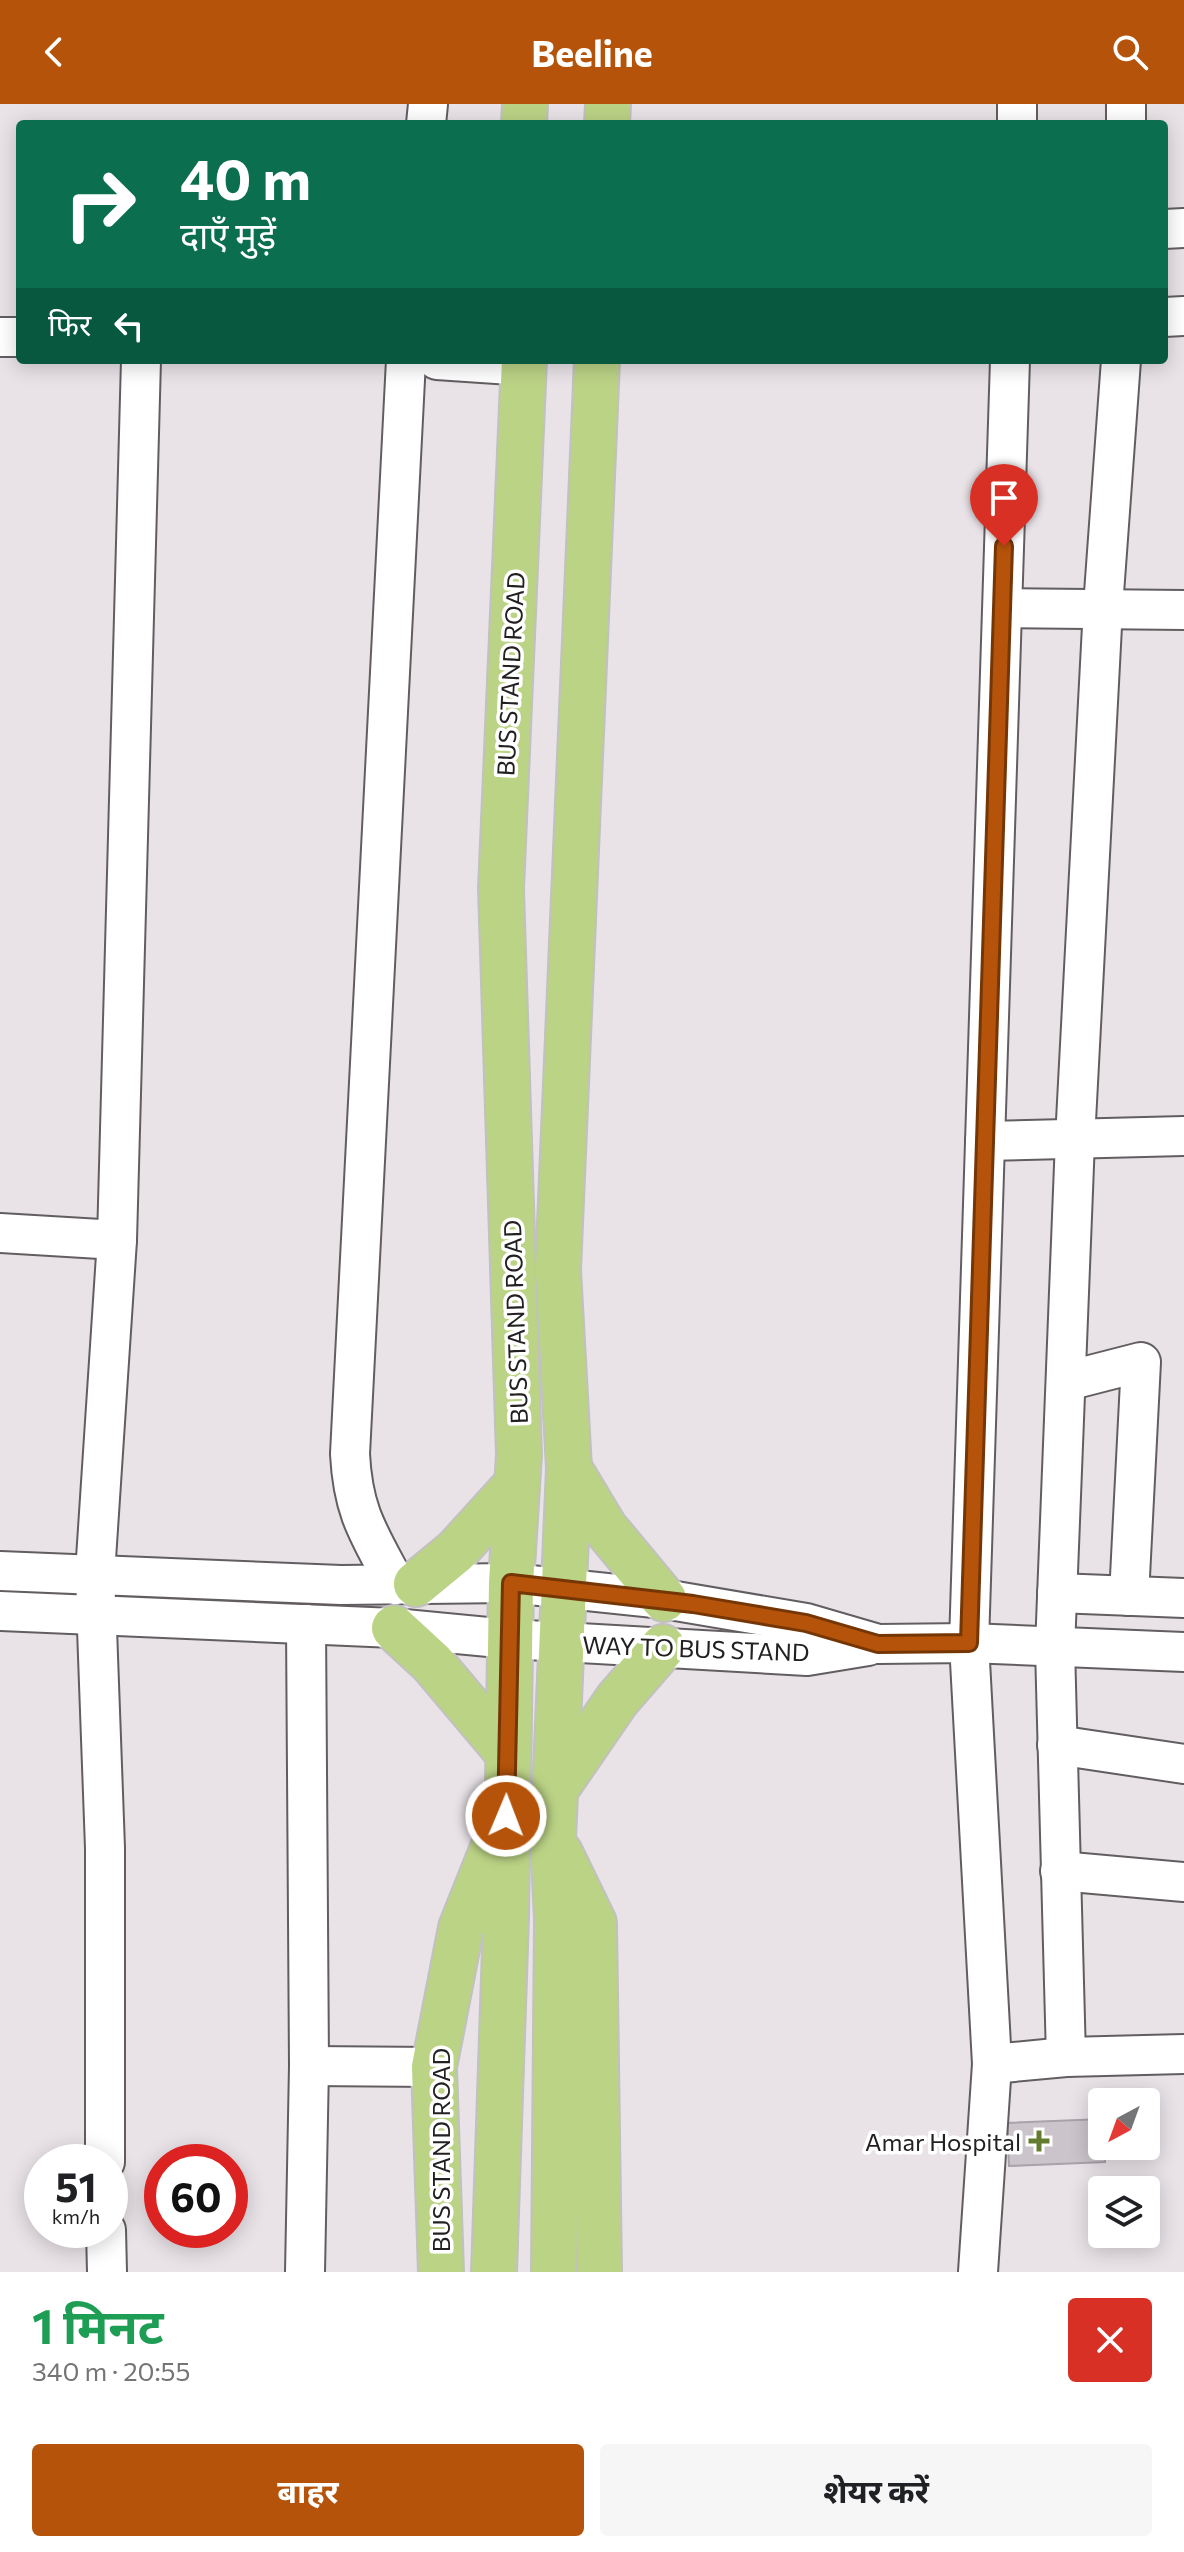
<!DOCTYPE html>
<html lang="hi">
<head>
<meta charset="utf-8">
<style>
  :root { --surface:#fff; --page:#f6f6f6; --text:#202124; --muted:#757577; --accent:#b45309 }
  body { margin:0; font-family:Commissioner,"Noto Sans Devanagari",sans-serif; background:var(--page); color:var(--text); height:100vh; display:flex; flex-direction:column; font-size:30px; white-space:nowrap }
  * { box-sizing:border-box; margin:0 }
  p { font-size:26px; color:var(--muted) }
  .icon { flex:none; width:44px; height:44px; fill:none; stroke:currentColor; stroke-width:2; stroke-linecap:round; stroke-linejoin:round }
  .map { position:relative; height:2168px; overflow:hidden }
  .side { display:flex; flex-direction:column; background:var(--surface); flex:1 }
  .side>* { flex:none }
  .guide { position:absolute; left:16px; top:16px; width:1152px; height:244px; border-radius:8px; box-shadow:0 4px 20px #0003; background:#0b6e4f; color:#fff; overflow:hidden }
  .needle { width:52px; rotate:221deg }
  .buttons { position:absolute; left:1088px; top:1984px; display:grid; gap:16px }
  .buttons a { display:grid; place-items:center; width:72px; height:72px; border-radius:8px; background:var(--surface); box-shadow:0 4px 20px #0003; font-size:40px }
  .speed { position:absolute; left:24px; top:2040px; display:flex; gap:16px; font-size:40px; font-weight:700; text-align:center }
  .speed>* { display:grid; place-content:center; width:104px; height:104px; border-radius:50%; background:var(--surface); box-shadow:0 4px 20px #0003; line-height:1 }
  .speed small { font-size:20px; font-weight:400 }
  .speed .limit { border:12px solid #d22; background:#fff; color:#111 }
  .pin { position:absolute; display:grid; place-items:center; width:68px; height:68px; color:#fff; margin:-82px -34px; border-radius:50% 50% 50% 0; rotate:-45deg; box-shadow:0 0 8px #0007 }
  .pin .icon { rotate:45deg }
  .me { position:absolute; width:88px; margin:-44px; rotate:1deg; stroke-linejoin:round; filter:drop-shadow(0 0 6px #0008) }
  .turn { display:flex; align-items:center; gap:28px; height:168px; padding:0 32px; font-size:36px }
  .turn .icon { width:104px; height:104px; stroke-width:2.5 }
  .turn b { display:block; font-size:56px; line-height:68px }
  .then { display:flex; align-items:center; height:76px; padding:0 32px; background:#0003; gap:16px; font-size:30px }
  .round { display:grid; place-items:center; flex:none; width:84px; height:84px; border-radius:8px; background:var(--page) }
  .overview { display:flex; align-items:center; justify-content:space-between; height:136px; padding:0 32px }
  h1 { font-size:48px; font-weight:700; line-height:60px; color:#1e9e55 }
  .primary-button { display:flex; gap:16px; margin-top:auto; padding:16px 32px }
  .primary-button a { flex:1; height:92px; border-radius:8px; background:var(--accent); color:#fff; font-size:32px; font-weight:700; line-height:92px; text-align:center }
  .primary-button a+a { background:var(--page); color:var(--text) }
  header { display:flex; justify-content:space-between; align-items:center; height:104px; padding:0 32px; background:var(--accent); color:#fff; font-size:36px; font-weight:700 }
  .map>svg:first-child { display:block }
  .building { fill:#cbc5cb; stroke:#a8a3a8; stroke-width:2 }
  .lines { fill:none; stroke-linecap:round; stroke-linejoin:round }
  .minor-casing { stroke:#625d61; stroke-width:42 }
  .major-casing { stroke:#c1c1c1; stroke-width:48 }
  .minor { stroke:#fff; stroke-width:38 }
  .major { stroke:#bbd385; stroke-width:44 }
  .route-casing { stroke:#753606; stroke-width:20 }
  .route { stroke:#b45309; stroke-width:14 }
  .poi-dot { fill:#637c2f; stroke:#fff; stroke-width:3 }
  .labels { text-anchor:middle; dominant-baseline:central; stroke-width:7; stroke-linejoin:round; paint-order:stroke }
  .street-label { font-size:24px; fill:#232022; stroke:#fff }
  .poi-label { font-size:24px; fill:#232022; stroke:#fff; text-anchor:end }
</style>
</head>
<body>
<header><svg class="icon" aria-label="back" viewBox="0 0 24 24"><path d="M15 5l-7 7 7 7"/></svg>Beeline<svg class="icon" aria-label="search" viewBox="0 0 24 24"><circle cx="10" cy="10" r="6"/><path d="M15 15l6 6"/></svg></header>
<div class="map">
<svg width="1184" height="2168" viewBox="0 0 1184 2168">
  <rect width="100%" height="100%" fill="#e9e3e8"/>
  <polygon class="building" points="1102,2015 1105,2058 1009,2062 1007,2019"/>
  <g class="lines">
    <g class="minor-casing">
      <g id="minor">
        <polyline points="1126,0 1126,20"/>
        <polyline points="426,20 428,0"/>
        <polyline points="1017,20 1017,0"/>
        <polyline points="1164,125 1184,124"/>
        <polyline points="1164,213 1184,212"/>
        <polyline points="0,233 20,233"/>
        <polyline points="437,256 524,262"/>
        <polyline points="1010,256 969,1539 992,1960 1066,1953 1184,1950"/>
        <polyline points="1003,504 1184,506"/>
        <polyline points="985,1037 1184,1032"/>
        <polyline points="0,1129 117,1136 141,256"/>
        <polyline points="1067,1277 1141,1258 1129,1492"/>
        <polyline points="0,1467 341,1481 511,1479 664,1495 806,1519 878,1540 969,1539 1184,1548"/>
        <path d="M396,1481C369,1430 353,1409 350,1350L406,256"/>
        <polyline points="1057,1489 1184,1494"/>
        <polyline points="0,1507 394,1524 510,1535 807,1552 868,1542"/>
        <polyline points="1057,1641 1184,1660"/>
        <polyline points="1060,1767 1184,1778"/>
        <polyline points="1066,1953 1055,1544 1075,1036 1103,503 1121,256"/>
        <polyline points="309,1962 434,1963"/>
        <polyline points="105,2058 105,1744 95,1470 117,1136"/>
        <polyline points="106,2126 107,2168"/>
        <polyline points="305,2168 309,1962 306,1520"/>
        <polyline points="978,2168 992,1960"/>
      </g>
    </g>
    <g class="major-casing">
      <g id="major">
        <polyline points="524,20 525,0"/>
        <polyline points="607,20 608,0"/>
        <polyline points="569,1364 605,1424 664,1495"/>
        <polyline points="416,1480 456,1447 517,1380"/>
        <polyline points="394,1524 432,1559 507,1648"/>
        <polyline points="558,1682 617,1596 663,1543"/>
        <polyline points="560,1749 594,1819 599,2168"/>
        <polyline points="441,2168 434,1963 461,1824 499,1729"/>
        <polyline points="494,2168 506,1814 511,1479 519,1351 501,785 524,256"/>
        <polyline points="554,2168 557,1815 553,1736 569,1364 558,1166 597,256"/>
      </g>
    </g>
    <use href="#minor" class="minor"/>
    <use href="#major" class="major"/>
  </g>
  <g class="lines">
    <g class="route-casing">
      <polyline id="route" points="506,1712 511,1479 693,1500 806,1519 878,1540 969,1539 1004,442"/>
    </g>
    <use href="#route" class="route"/>
  </g>
  <path class="poi-dot" d="M1035 2025h8v8h8v8h-8v8h-8v-8h-8v-8h8z"/>
  <g class="labels">
    <g class="street-label">
      <text transform="translate(510 570) rotate(-87)">BUS STAND ROAD</text>
      <text transform="translate(515 1218) rotate(-92)">BUS STAND ROAD</text>
      <text transform="translate(696 1544) rotate(2)">WAY TO BUS STAND</text>
      <text transform="translate(440 2046) rotate(-90)">BUS STAND ROAD</text>
    </g>
    <g class="poi-label">
      <text x="1021" y="2037">Amar Hospital</text>
    </g>
  </g>
</svg>
<div class="buttons">
<a><svg class="needle" viewBox="-14 -14 28 28"><path d="M0-13l5 13h-10z" fill="#e53935"/><path d="M0 13l5-13h-10z" fill="#757577"/></svg></a>
<a><svg class="icon" aria-label="layers" viewBox="0 0 24 24"><path d="M12 4l9 5-9 5-9-5zM3 14l9 5 9-5"/></svg></a>
</div>
<div class="speed"><div>51<small>km/h</small></div><div class="limit">60</div></div>
<div class="pin" style="left:1004px;top:442px;background:#d93025"><svg class="icon" aria-label="arrive" viewBox="0 0 24 24"><path d="M6 21V4h12l-3 4 3 4H6"/></svg></div>
<svg class="me" style="left:506px;top:1712px" viewBox="-20 -20 40 40"><circle r="17" fill="#b45309" stroke="#fff" stroke-width="3"/><path d="M0-11L8 9 0 5-8 9z" fill="#fff"/></svg>
<div class="guide">
<div class="turn"><svg class="icon" aria-label="right" viewBox="0 0 24 24"><path d="M7 20v-9h11M14 6l5 5-5 5"/></svg><div><b>40 m</b>दाएँ मुड़ें</div></div>
<div class="then">फिर<svg class="icon" aria-label="left" viewBox="0 0 24 24"><path d="M17 20v-9H6M10 6l-5 5 5 5"/></svg></div>
</div>
</div>
<section class="side">
<div class="overview"><div><h1>1 मिनट</h1><p>340 m · 20:55</p></div><a class="round" style="background:#d93025;color:#fff"><svg class="icon" aria-label="close" viewBox="0 0 24 24"><path d="M6 6l12 12M18 6L6 18"/></svg></a></div>
<div class="primary-button"><a>बाहर</a><a>शेयर करें</a></div>
</section>
</body>
</html>
